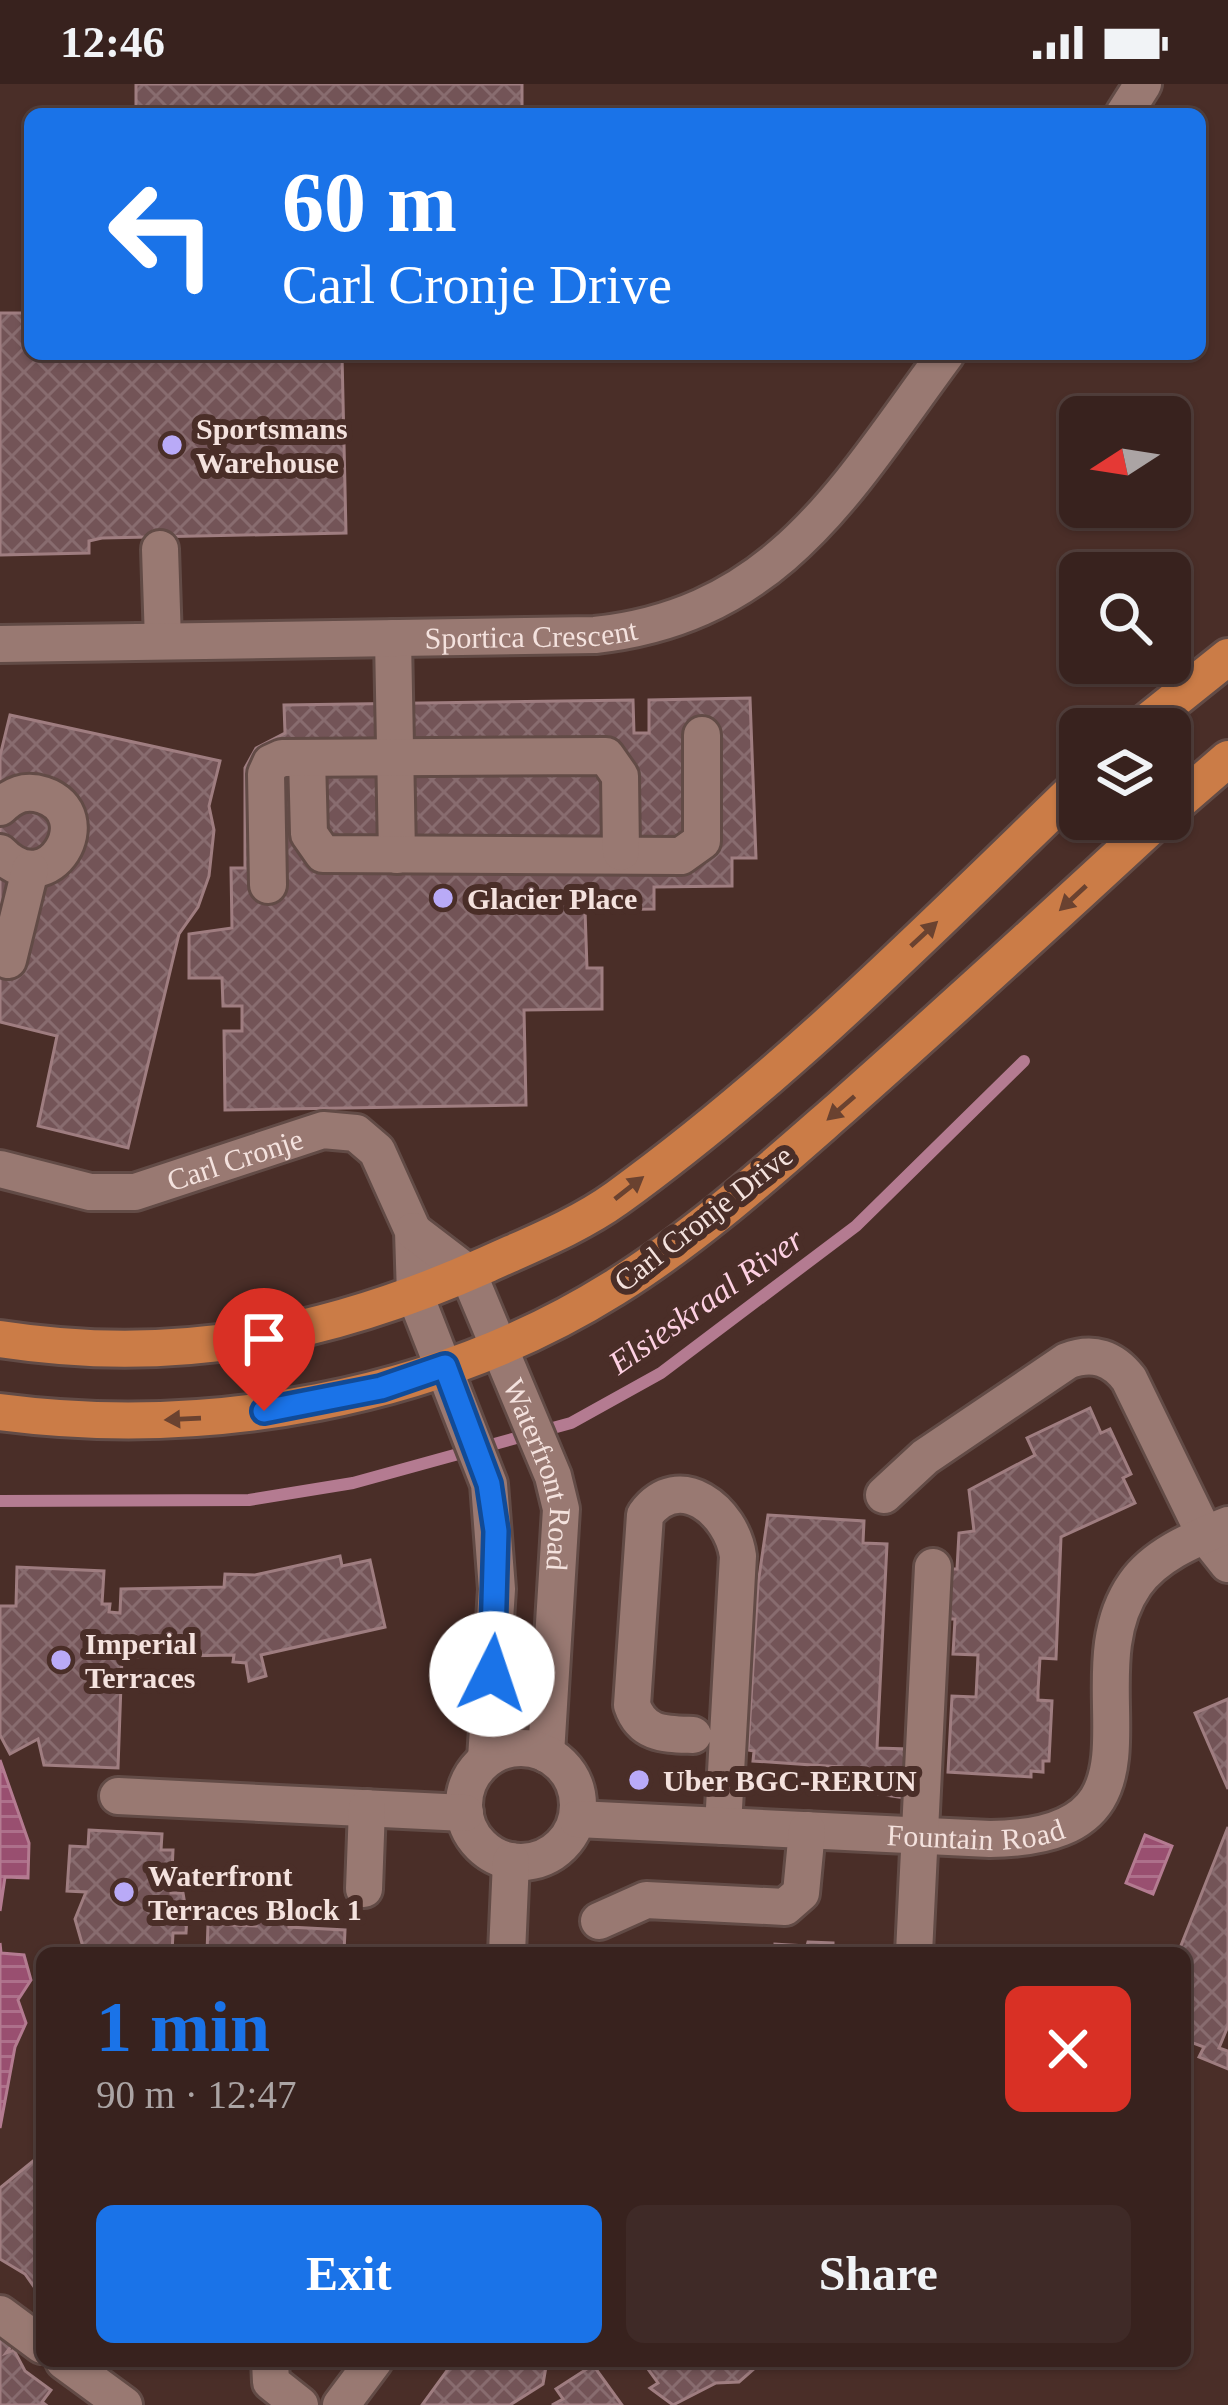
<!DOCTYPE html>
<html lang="en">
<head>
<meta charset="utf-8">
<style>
  :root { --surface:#38221e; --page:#3f2a27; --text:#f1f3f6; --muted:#aba4a4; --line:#523f3c; --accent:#1a73e8 }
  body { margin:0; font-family:"Times New Roman",serif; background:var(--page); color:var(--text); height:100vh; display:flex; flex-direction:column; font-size:45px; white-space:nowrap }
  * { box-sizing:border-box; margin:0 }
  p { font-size:39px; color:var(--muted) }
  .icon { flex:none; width:66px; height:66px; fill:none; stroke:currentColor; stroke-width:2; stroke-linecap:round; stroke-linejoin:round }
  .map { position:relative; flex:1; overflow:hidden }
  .sheet { position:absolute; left:36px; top:1863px; width:1155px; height:420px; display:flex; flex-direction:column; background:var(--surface); border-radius:18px; box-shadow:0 3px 9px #0004,0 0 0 3px var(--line) }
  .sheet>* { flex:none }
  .hud { position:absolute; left:24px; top:24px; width:1182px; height:252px; border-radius:18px; box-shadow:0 3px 9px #0004,0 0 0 3px var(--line); background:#1a73e8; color:#fff; overflow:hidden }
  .needle { width:78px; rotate:258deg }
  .fabs { position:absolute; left:1059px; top:312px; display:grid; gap:24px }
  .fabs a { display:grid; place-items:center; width:132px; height:132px; border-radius:18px; background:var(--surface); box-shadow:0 3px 9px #0004,0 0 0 3px var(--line); font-size:60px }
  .pin { position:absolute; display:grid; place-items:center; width:102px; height:102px; color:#fff; margin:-123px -51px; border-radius:50% 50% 50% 0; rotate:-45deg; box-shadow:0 0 12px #0007 }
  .pin .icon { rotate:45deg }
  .me { position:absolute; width:132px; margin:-66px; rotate:4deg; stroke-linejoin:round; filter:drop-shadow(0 0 9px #0008) }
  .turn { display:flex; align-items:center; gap:42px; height:252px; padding:0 60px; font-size:54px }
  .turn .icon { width:156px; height:156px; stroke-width:2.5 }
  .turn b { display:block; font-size:84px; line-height:102px }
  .round { display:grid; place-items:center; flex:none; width:126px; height:126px; border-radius:18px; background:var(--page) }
  .head { display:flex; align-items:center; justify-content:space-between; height:204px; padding:0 60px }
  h1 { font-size:72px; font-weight:700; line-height:90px; color:var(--accent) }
  .primary-button { display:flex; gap:24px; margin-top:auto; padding:24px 60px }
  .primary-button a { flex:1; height:138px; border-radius:18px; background:var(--accent); color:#fff; font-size:48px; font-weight:700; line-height:138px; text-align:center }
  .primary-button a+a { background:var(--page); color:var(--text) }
  .status { display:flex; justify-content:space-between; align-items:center; height:84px; padding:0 60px; background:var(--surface); direction:ltr }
  .status svg { height:33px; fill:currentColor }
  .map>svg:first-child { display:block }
  .water { fill:url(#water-rules); stroke:#b47b91; stroke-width:3 }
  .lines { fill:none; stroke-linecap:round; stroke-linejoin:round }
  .stream { stroke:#b47b91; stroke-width:12 }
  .building { fill:url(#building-cross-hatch); stroke:#9f7d80; stroke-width:3 }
  .minor-casing { stroke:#624b46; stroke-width:42 }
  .major-casing { stroke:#624b46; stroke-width:42 }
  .minor { stroke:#997972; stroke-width:36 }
  .major { stroke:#cb7c47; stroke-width:36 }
  .oneway { fill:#6a4230 }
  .route-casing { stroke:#114b97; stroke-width:30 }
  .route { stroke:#1a73e8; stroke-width:21 }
  .poi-dot { fill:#b9aaf7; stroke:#4a2e28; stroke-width:4.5 }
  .labels { text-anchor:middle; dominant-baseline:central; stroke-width:12; stroke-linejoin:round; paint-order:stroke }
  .poi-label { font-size:30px; font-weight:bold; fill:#f4e2de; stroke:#4a2e28; text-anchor:start }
  .street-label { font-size:30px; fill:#f4e2de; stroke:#4a2e28 }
  .water-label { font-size:33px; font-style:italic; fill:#fdd0e2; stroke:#4a2e28 }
</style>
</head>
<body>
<div class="status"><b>12:46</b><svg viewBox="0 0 49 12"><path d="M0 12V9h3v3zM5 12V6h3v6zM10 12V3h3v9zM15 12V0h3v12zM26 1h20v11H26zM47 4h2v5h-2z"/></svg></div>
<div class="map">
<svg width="1228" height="2321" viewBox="0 0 1228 2321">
  <defs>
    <pattern id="water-rules" width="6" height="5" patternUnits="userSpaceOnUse" patternTransform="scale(3)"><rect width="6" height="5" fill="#994f70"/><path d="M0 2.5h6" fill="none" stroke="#ad708b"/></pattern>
    <pattern id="building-cross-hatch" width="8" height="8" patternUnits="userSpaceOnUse" patternTransform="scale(3)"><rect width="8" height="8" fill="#735457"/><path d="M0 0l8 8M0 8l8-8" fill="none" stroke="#886c6f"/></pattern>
  </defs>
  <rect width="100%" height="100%" fill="#4a2e28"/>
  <g class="water">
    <polygon points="0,1676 29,1759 28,1794 5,1793 0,1827"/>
    <polygon points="1145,1751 1172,1762 1153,1810 1126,1799"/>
    <polygon points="0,1859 1,1869 24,1871 31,1896 18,1916 26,1939 15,1963 0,2044"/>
  </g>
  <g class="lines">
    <polyline class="stream" points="0,1417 249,1416 353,1399 571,1339 661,1289 856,1142 1024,977"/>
  </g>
  <g class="building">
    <rect x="136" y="0" width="386" height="30"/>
    <polygon points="0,229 30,229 30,270 342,271 346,449 102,454 89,457 89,469 0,471"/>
    <polygon points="750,614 756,774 732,774 732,802 654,803 654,825 585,826 587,884 602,884 602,925 524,926 526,1021 225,1026 224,947 242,947 242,922 223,922 222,894 189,894 189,850 232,844 231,784 245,784 245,684 256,664 285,649 284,621 633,616 634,649 649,649 649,616"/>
    <polygon points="10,631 220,677 209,722 214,746 209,792 198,823 179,850 128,1064 38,1042 57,952 0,938 0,672"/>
    <polygon points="1090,1324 1101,1349 1110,1345 1131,1390 1123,1394 1135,1419 1061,1453 1056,1575 1040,1574 1038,1607 1038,1616 1052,1617 1049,1677 1043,1677 1043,1688 1031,1687 1031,1693 948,1688 952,1612 976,1613 978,1571 953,1570 955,1535 945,1535 948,1485 957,1485 959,1449 974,1447 969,1406 1035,1371 1027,1354"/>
    <polygon points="768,1431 864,1437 863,1459 887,1460 877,1664 908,1665 905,1714 839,1704 840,1683 753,1677 754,1667 748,1666 758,1500"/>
    <polygon points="340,1472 342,1482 370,1476 385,1543 261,1571 266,1592 249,1597 246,1579 233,1578 234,1571 122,1573 118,1684 44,1681 38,1655 10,1670 0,1651 0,1522 16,1522 17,1483 104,1487 102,1520 110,1520 109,1528 120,1529 121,1505 224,1503 225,1490 255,1491"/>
    <polygon points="1228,1615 1228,1705 1195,1629"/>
    <polygon points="1228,1743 1228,1942 1219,1964 1228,1967 1228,1985 1199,1973 1204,1963 1185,1956 1185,1869 1178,1869"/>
    <polygon points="89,1746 162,1750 161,1766 173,1766 171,1809 183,1809 187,1832 186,1849 173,1849 172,1869 64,1869 65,1862 83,1863 75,1835 86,1808 67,1807 70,1762 88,1763"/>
    <polygon points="273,1830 289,1837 289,1843 345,1846 344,1869 207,1869 208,1840 256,1842 257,1835"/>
    <polygon points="808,1858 833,1859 833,1869 775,1869 775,1860 807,1862"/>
    <polygon points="38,2073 42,2075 42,2214 25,2190 0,2175 0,2104"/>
    <polygon points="0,2246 15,2257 6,2269 14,2266 25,2287 51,2306 42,2318 46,2321 0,2321"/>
    <polygon points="454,2277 547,2277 543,2300 510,2321 422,2321"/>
    <polygon points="659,2277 751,2277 755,2284 739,2298 716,2299 673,2321 650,2304 658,2299 648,2285"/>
    <polygon points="593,2281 622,2321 552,2321 563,2315 556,2305"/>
  </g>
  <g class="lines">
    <g class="minor-casing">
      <g id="minor">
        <polyline points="1124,30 1143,0"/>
        <polyline points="160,465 163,557"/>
        <polyline points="393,554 397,771"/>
        <path id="s1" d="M0,560L595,551C778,531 846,405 946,270"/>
        <polyline points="307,674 309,750 323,770 681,772 702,757 702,651"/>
        <path d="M0,723C13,711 25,705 43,711C101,730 50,821 0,769"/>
        <polyline points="268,801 266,690 271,679 282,674 606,672 620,692 621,768"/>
        <polyline points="8,876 30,786"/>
        <path id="s2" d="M0,1085L90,1108H135L323,1046L356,1049L377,1067L413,1147L415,1211L489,1400L497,1505L486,1675"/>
        <path id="s3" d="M413,1147L468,1189L553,1392L561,1425L546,1670"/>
        <path d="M884,1411L925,1373L1067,1277C1093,1267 1113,1274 1129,1295L1205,1451L1228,1480"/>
        <path d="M693,1651C665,1650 642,1651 632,1621L645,1431C679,1384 732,1427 738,1472L723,1742"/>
        <circle cx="521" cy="1721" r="57"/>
        <polyline points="118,1712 465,1729"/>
        <path id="s4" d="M577,1735L990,1755C1188,1753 1066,1598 1135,1500C1156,1470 1195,1455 1228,1441"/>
        <polyline points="364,1805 367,1724"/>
        <polyline points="599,1837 646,1816 785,1823 801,1809 807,1746"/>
        <polyline points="507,1869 511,1777"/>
        <polyline points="914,1869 933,1483"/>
        <polyline points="0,2230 42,2261"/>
        <polyline points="64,2277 124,2321"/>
        <polyline points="270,2277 271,2298 300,2321"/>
        <polyline points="341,2321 374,2277"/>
      </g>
    </g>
    <g class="major-casing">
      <g id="major">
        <polyline points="1138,645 1228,573"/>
        <polyline points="1170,725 1228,675"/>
        <path d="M0,1255C175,1282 327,1252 488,1180C532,1160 578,1142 617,1114C784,993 932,843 1080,700"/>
        <path d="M0,1328C207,1355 435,1316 614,1204C696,1153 770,1086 842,1023C949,928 1054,832 1159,735"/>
      </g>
    </g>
    <use href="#minor" class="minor"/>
    <use href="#major" class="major"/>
  </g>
  <defs><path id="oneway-solid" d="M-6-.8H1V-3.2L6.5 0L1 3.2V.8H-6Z" transform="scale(3)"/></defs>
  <g class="oneway">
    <use href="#oneway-solid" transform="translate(1073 814) rotate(137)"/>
    <use href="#oneway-solid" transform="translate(924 850) rotate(-43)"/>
    <use href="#oneway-solid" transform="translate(841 1024) rotate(139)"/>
    <use href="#oneway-solid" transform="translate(629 1104) rotate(-38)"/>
    <use href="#oneway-solid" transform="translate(183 1335) rotate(177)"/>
  </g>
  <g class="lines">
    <g class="route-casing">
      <polyline id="route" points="264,1327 381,1304 445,1282 489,1400 496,1447 492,1590"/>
    </g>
    <use href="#route" class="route"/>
  </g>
  <g class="poi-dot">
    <circle cx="172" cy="361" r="12"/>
    <circle cx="443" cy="814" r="12"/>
    <circle cx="61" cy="1576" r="12"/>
    <circle cx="639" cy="1696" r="12"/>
    <circle cx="124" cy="1808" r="12"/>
  </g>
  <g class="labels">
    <g class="poi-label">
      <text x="196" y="344">Sportsmans<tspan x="196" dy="34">Warehouse</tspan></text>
      <text x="467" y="814">Glacier Place</text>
      <text x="85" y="1559">Imperial<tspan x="85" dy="34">Terraces</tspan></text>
      <text x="663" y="1696">Uber BGC-RERUN</text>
      <text x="148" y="1791">Waterfront<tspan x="148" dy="34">Terraces Block 1</tspan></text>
    </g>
    <g class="street-label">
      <text stroke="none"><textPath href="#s1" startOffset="531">Sportica Crescent</textPath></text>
      <text stroke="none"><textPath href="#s2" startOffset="243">Carl Cronje</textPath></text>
      <text transform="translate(703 1134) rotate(-38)">Carl Cronje Drive</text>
      <text stroke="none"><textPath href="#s3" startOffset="285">Waterfront Road</textPath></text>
      <text stroke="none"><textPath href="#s4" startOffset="399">Fountain Road</textPath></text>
    </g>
    <g class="water-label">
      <text transform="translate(706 1217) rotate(-35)">Elsieskraal River</text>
    </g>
  </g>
</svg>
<div class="fabs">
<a><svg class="needle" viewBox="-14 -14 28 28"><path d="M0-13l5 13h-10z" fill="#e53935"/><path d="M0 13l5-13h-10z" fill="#aba4a4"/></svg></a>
<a><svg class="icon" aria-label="search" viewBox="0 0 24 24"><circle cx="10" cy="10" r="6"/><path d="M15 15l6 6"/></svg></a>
<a><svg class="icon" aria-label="layers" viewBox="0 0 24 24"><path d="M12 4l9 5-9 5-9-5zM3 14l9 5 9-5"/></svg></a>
</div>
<div class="pin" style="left:264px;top:1327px;background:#d93025"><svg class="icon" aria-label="arrive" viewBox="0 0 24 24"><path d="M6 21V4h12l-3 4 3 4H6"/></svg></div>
<svg class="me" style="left:492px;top:1590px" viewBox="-20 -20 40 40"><circle r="19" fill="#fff"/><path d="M0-13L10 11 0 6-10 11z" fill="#1a73e8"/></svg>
<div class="hud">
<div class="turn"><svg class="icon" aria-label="left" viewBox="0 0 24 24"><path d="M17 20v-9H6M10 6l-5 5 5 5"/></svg><div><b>60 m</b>Carl Cronje Drive</div></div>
</div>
<section class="sheet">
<div class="head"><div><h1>1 min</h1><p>90 m · 12:47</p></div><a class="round" style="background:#d93025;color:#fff"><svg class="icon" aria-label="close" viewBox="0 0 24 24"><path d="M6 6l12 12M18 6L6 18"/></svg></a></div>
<div class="primary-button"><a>Exit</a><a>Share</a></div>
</section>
</div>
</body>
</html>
